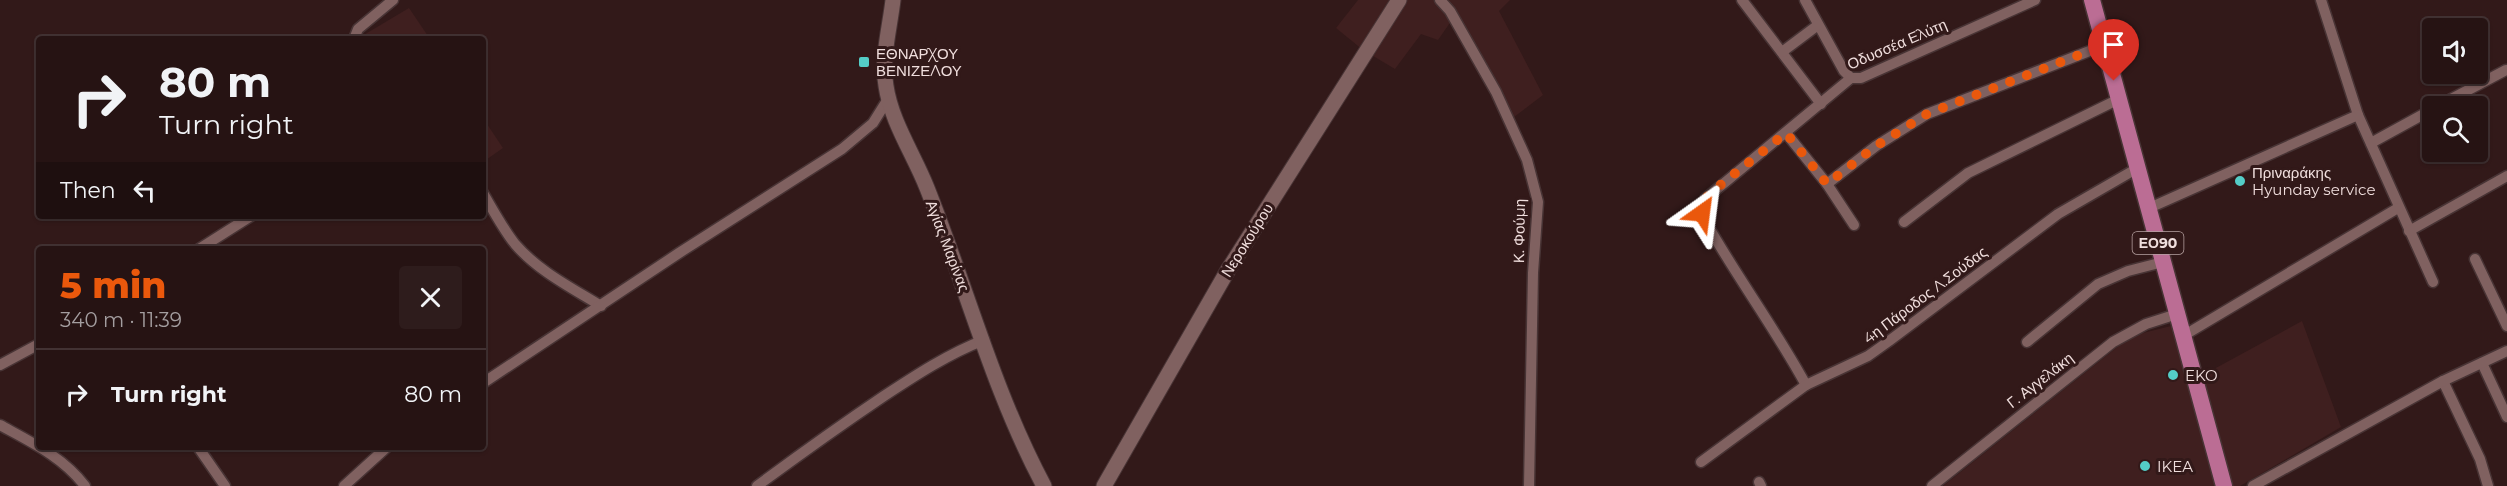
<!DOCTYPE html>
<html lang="en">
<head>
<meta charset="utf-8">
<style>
  :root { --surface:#261313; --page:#2e1c1c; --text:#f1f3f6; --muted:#a49ea0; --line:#423233; --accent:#ea580c }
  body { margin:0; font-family:Montserrat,sans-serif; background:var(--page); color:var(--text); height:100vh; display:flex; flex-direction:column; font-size:22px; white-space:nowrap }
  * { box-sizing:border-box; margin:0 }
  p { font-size:20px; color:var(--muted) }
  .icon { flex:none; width:33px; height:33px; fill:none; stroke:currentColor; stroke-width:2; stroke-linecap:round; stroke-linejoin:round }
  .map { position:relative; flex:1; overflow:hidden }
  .side { position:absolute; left:36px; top:246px; width:450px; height:204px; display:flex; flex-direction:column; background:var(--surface); border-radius:6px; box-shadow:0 2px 4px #0004,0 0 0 2px var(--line) }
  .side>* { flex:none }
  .guide { position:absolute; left:36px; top:36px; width:450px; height:183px; border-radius:6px; box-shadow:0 2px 4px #0004,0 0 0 2px var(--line); background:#261313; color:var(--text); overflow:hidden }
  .buttons { position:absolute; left:2422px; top:18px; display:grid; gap:12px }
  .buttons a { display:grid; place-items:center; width:66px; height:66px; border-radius:6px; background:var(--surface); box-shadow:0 2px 4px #0004,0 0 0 2px var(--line); font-size:30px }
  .pin { position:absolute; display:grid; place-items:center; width:51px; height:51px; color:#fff; margin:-62px -26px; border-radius:50% 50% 50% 0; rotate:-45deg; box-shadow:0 0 6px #0007 }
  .pin .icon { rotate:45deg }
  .me { position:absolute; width:66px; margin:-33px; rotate:31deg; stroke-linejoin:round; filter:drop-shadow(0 0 4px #0008) }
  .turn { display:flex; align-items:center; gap:21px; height:126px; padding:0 24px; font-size:27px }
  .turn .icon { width:78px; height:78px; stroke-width:2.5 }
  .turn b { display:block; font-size:42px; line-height:51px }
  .then { display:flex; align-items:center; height:57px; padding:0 24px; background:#0003; gap:12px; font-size:22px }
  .round { display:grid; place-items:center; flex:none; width:63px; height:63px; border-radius:6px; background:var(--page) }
  .head { display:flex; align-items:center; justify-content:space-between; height:102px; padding:0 24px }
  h1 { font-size:36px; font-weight:800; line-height:45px; color:var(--accent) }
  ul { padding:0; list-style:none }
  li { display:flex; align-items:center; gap:18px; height:90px; padding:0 24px; border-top:2px solid var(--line) }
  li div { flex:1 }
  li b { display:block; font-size:22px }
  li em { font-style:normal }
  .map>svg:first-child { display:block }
  .built { fill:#3f1f1f }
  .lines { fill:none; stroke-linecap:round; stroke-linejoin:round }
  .street-casing { stroke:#483435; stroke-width:13 }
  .secondary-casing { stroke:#483435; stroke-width:17 }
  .primary-casing { stroke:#483435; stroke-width:19 }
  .street { stroke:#806160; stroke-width:10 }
  .secondary { stroke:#806160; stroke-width:15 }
  .primary { stroke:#bb6d94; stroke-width:16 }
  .route { stroke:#ea580c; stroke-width:10; stroke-dasharray:0 18 }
  .poi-dot { fill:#54cdc7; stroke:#321919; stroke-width:2 }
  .labels { text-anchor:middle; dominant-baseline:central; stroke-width:6; stroke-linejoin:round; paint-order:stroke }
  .shield { fill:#321919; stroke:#b7a3a2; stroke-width:1.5 }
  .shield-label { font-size:14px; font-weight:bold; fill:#f0dedd }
  .street-label { font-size:15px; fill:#f0dedd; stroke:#321919 }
  .poi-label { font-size:15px; fill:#f0dedd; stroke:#321919; text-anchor:start }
</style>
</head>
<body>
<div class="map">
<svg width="2507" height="486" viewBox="0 0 2507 486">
  <rect width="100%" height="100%" fill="#321919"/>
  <g class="built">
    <polygon points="1358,0 1510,0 1499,11 1543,95 1510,120 1454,17 1438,40 1421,34 1395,69 1363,50 1336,28"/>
    <polygon points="409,8 430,39 357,39"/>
    <polygon points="483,118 503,148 483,162"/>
    <polygon points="2302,321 2341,427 2240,486 2233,486 2203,375"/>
    <polygon points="2175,325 2216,486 1943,486 2131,336"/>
  </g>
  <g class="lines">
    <g class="street-casing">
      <g id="street">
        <polyline points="1440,0 1450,11 1496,92 1527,160 1538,202 1533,273 1529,486"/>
        <polyline points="1742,0 1821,104"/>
        <polyline points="1805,0 1844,71 1851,78"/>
        <polyline points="2321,0 2358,115 2433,282"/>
        <polyline points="354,39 358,29 393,0"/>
        <polyline points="1782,52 1818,25"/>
        <polyline points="2438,106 2506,70"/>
        <polyline points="1786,133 1827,184 1854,225"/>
        <polyline points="2371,143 2433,109"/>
        <polyline points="1827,184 1876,146 1927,114 2105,45"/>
        <path d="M483,193C493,210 503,229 515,244C538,271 572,288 601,306"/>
        <polyline points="2147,209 2358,115"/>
        <polyline points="1904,222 1968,173 2119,99"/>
        <polyline points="2409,231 2507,176"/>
        <polyline points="199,249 251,216"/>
        <polyline points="2475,259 2507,326"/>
        <polyline points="2183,336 2398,208"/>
        <polyline points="2027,342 2098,284 2128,271 2163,262"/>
        <polyline points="2482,363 2507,417"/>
        <polyline points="0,365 39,344"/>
        <polyline points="2443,381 2480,459 2488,486"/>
        <polyline points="483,383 679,253 842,149 873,123 888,99"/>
        <path d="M1806,385C1775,328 1736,276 1704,219L1702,212L1705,199L1851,78H1861L2035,0"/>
        <path d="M0,425C31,442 63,457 85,486"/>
        <polyline points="198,447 225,486"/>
        <polyline points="1701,462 1806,385 1868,356 1889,341 2058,214 2136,169"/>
        <polyline points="1759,482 1761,486"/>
        <polyline points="344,486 387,447"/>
        <path d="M757,486C799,455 841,425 884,396C916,375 948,354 984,340"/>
        <polyline points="1932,486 2113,342 2146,324 2177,314"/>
        <polyline points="2253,486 2443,381 2507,351"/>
      </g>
    </g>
    <g class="secondary-casing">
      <g id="secondary">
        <path d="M893,0C890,27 881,59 886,86C891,121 914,155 927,188C966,286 994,393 1044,486"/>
        <polyline points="1104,486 1228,270 1399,0"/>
      </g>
    </g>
    <g class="primary-casing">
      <polyline id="primary" points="2092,0 2224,486"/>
    </g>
    <use href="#street" class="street"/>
    <use href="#secondary" class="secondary"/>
    <use href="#primary" class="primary"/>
  </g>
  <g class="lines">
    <polyline class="route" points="1702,213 1702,205 1709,194 1786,133 1827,184 1876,146 1927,114 2105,45 2114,81"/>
  </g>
  <g class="poi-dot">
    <rect x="858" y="56" width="12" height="12" rx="3"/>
    <circle cx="2240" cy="181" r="6"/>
    <circle cx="2173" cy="375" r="6"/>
    <circle cx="2145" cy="466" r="6"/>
  </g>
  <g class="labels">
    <rect class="shield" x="2132.5" y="232" width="51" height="22" rx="4.5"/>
    <g class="shield-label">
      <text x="2158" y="243">ΕΟ90</text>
    </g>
    <g class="street-label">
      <text transform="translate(1897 44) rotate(-23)">Οδυσσέα Ελύτη</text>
      <text transform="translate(1519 231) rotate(-89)">Κ. Φούμη</text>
      <text transform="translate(1247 240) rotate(-58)">Νεροκούρου</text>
      <text transform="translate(948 246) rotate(69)">Αγίας Μαρίνας</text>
      <text transform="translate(1925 295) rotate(-37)">4η Πάροδος Λ.Σούδας</text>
      <text transform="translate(2040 380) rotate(-38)">Γ. Αγγελάκη</text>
    </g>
    <g class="poi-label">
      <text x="876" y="53">ΕΘΝΑΡΧΟΥ<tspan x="876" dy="17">ΒΕΝΙΖΕΛΟΥ</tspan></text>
      <text x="2252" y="172">Πριναράκης<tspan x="2252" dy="17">Hyunday service</tspan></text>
      <text x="2185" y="375">EKO</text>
      <text x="2157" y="466">IKEA</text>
    </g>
  </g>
</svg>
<div class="buttons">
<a><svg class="icon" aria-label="sound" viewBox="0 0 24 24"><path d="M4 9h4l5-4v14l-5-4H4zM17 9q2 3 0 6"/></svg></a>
<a><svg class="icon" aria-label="search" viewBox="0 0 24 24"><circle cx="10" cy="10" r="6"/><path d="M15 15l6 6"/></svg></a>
</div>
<div class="pin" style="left:2114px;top:81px;background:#d93025"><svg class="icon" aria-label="arrive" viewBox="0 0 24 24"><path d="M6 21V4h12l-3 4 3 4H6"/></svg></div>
<svg class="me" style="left:1702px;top:213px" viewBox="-20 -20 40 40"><path d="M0-17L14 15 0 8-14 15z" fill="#ea580c" stroke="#fff" stroke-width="4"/></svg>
<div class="guide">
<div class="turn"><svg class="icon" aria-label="right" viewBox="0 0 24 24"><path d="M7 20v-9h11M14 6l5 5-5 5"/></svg><div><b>80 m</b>Turn right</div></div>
<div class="then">Then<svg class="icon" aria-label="left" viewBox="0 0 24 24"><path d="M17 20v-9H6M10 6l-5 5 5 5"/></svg></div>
</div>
<section class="side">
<div class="head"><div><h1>5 min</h1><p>340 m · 11:39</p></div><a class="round"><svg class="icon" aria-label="close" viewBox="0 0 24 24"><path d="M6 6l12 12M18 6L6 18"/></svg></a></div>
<ul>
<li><svg class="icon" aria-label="right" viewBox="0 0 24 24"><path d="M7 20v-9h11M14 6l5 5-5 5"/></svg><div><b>Turn right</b></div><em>80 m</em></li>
</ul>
</section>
</div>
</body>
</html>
